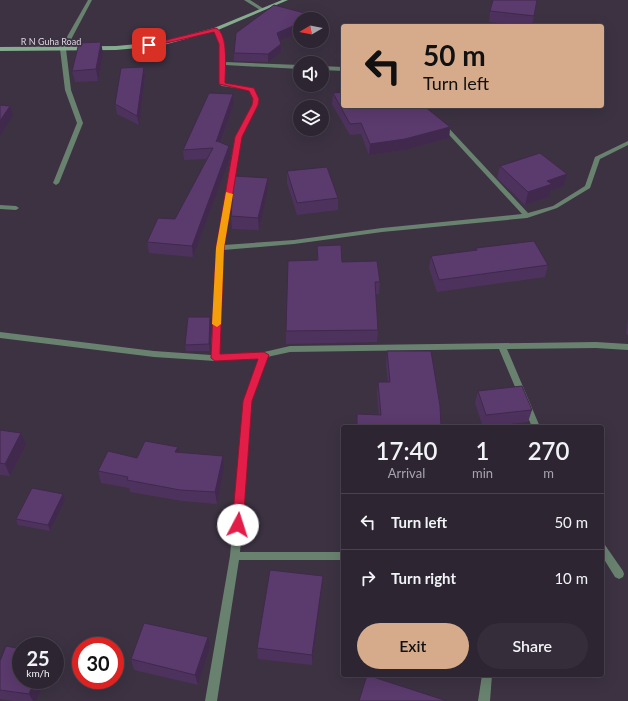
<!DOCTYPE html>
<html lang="en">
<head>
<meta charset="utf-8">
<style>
  :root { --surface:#2d2632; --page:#352e3a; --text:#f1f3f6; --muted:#a7a5ac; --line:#48434d; --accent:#d6ab8b }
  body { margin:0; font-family:Lato,sans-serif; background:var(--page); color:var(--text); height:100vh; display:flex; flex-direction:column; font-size:15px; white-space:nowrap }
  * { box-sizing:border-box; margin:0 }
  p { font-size:13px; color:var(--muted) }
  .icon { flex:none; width:22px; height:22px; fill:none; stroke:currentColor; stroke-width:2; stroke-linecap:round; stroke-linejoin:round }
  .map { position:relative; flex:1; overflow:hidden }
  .side { position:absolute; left:341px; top:425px; width:263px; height:252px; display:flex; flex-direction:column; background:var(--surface); border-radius:4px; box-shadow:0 4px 16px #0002,0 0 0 1px var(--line) }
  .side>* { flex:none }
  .top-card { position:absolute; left:341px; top:24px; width:263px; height:84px; border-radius:4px; box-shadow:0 4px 16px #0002,0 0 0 1px var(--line); background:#d6ab8b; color:#111; overflow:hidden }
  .needle { width:26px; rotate:260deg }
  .controls { position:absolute; left:293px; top:12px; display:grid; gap:8px }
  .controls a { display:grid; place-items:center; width:36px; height:36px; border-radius:50%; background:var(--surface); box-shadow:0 4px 16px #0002,0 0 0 1px var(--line); font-size:20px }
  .speed { position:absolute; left:12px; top:637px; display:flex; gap:8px; font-size:20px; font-weight:700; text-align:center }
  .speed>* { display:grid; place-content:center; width:52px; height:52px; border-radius:50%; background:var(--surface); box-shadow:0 4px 16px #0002,0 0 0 1px var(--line); line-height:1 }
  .speed small { font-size:10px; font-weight:400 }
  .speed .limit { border:6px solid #d22; background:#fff; color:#111 }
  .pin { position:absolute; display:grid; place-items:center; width:34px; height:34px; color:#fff; margin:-17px; border-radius:8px; box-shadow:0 2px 6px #0006 }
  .me { position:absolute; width:44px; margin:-22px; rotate:5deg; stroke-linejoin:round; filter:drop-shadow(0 0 3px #0008) }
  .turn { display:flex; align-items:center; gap:14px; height:84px; padding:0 16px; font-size:18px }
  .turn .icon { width:52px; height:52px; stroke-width:2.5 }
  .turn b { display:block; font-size:28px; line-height:34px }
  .eta { display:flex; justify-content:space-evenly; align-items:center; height:68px; text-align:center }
  .eta b { font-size:24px; font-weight:600; line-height:28px }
  .cta { display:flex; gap:8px; margin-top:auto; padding:8px 16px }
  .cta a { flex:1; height:46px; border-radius:24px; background:var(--accent); color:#111; font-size:16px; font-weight:600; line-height:46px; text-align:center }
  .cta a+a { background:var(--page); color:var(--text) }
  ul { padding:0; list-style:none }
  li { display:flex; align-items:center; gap:12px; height:56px; padding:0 16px; border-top:1px solid var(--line) }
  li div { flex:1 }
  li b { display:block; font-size:15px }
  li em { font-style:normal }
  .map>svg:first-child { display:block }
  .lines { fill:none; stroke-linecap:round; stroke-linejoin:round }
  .street { fill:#69826f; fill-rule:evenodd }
  .secondary { fill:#84ac8e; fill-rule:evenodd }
  .wall { fill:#4e325e }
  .shaded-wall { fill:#40294c }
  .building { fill:#5b3a6d; stroke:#40294c }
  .route { fill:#e11d48; stroke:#92132f }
  .slow { fill:#f59e0b }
  .labels { text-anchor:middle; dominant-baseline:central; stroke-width:3.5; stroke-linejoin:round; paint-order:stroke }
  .far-street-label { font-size:9px; fill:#dfd8e3; stroke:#3c3242 }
</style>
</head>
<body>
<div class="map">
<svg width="628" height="701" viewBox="0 0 628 701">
  <rect width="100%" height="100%" fill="#3c3242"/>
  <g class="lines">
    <g class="street">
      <polygon points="88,0 92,0 66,49 71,90 83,123 59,183 56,185 53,183 77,123 65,90 60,49"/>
      <polygon points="244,0 250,0 264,9 260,10"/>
      <path d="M216,27C226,34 225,51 225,62L300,65V69L225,65V83L253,88L259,99L258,105L241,137L224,245L294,240L382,228L522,214L440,125V123H444L528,213L553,206L585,186L595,157L628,141V145L600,159L590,188L557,208L527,218L382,232L294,244L223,250L219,355L264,352L290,346L596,342L628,344V350L596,348L507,349L540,427H532L499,349L290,352L267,357L252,401L240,552H343V560H239L217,701H205L230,556L244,401L259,358L215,361L154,357L0,338V332L154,351L211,355L216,248L235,137L252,105L253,99L249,90L222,86L219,84V44L213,29Z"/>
      <polygon points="322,66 343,67 343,71 322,70"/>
      <polygon points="0,205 16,206 19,208 16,210 0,209"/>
      <polygon points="602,544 605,545 623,571 624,574 623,577 619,579 615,577 602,556"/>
      <polygon points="482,675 492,675 490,701 478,701"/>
    </g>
    <polygon class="secondary" points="282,0 288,0 218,30 160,46 116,50 0,51 0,47 116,46 160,42 214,28"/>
  </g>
  <g class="wall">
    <polygon points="537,0 532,26 522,26 489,22 490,11"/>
    <polygon points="280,40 281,44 281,52 268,62 234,61 234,53"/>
    <polygon points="103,53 98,81 75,82 72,71"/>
    <polygon points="144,67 145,77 139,125 117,114 115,104"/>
    <polygon points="333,93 450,127 449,138 404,150 369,155 361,134 350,135 332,104"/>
    <polygon points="233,94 234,104 221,142 230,156 230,158 193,257 149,253 147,242 175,219 207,159 184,160 183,150"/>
    <polygon points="500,166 567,174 564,186 550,191 549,197 525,205 497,178"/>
    <polygon points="287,171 338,198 338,210 297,215 287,183"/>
    <polygon points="268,178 268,190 259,230 232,229 231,216"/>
    <polygon points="317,246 342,262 380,282 379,294 375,294 378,330 377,342 286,344 286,331 317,260"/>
    <polygon points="476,248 548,265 545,277 437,292 429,268 431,256 476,250"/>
    <polygon points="628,317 628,335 626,334"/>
    <polygon points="211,323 210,351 186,351 185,345"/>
    <polygon points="387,351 441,427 356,427 357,414 379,415 377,394 378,382 388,382 386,364"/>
    <polygon points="478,391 532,410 528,422 483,427 475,403"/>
    <polygon points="0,430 26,445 10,476 0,475"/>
    <polygon points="179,453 223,456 224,468 217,504 182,501 130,492 129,488 101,483 98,471 137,458"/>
    <polygon points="63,494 65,500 50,531 18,525 16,519"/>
    <polygon points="323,576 322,587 312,665 258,659 257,648"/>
    <polygon points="210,647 198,685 134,670 131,659"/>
    <polygon points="0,661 36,701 14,701 0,699"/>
  </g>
  <g class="shaded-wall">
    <polygon points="316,16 316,19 309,19"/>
    <polygon points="300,23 300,31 277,42 277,33"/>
    <polygon points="101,42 103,53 98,81 96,69"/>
    <polygon points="281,44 281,52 268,62 268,54"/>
    <polygon points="144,67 145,77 139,125 137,116"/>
    <polygon points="233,94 234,104 217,152 216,142"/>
    <polygon points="10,106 13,115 0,136 0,121"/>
    <polygon points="450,127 449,138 404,150 369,155 370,144"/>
    <polygon points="229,146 230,158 193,257 192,246"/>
    <polygon points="567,174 564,186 550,191 549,197 525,205 528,192 547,181"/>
    <polygon points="268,178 268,190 259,230 258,218"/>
    <polygon points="210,317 211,323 210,351 209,344"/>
    <polygon points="21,433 26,445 10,476 5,464"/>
    <polygon points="178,447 180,459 175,452"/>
    <polygon points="223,456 224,468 217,504 215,492"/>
    <polygon points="63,494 65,500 50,531 48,525"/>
    <polygon points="323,576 322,587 312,665 312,655"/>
    <polygon points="208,637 210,647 198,685 195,675"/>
    <polygon points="35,680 44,680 36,701 33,701 29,694"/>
  </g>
  <g class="building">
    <polygon points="493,0 537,0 534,16 490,11"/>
    <polygon points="274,5 316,16 309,19 300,19 300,23 277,33 281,44 268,54 234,53 236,33"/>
    <polygon points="101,42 96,69 72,71 79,43"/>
    <polygon points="144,67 137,116 115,104 121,68"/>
    <polygon points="343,92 343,106 424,106 450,127 405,139 370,144 361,123 350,124 333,93"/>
    <polygon points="209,93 233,94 216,142 217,141 229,146 192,246 147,242 158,218 175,219 213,148 183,150"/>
    <polygon points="0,105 10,106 0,121"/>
    <polygon points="540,153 567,174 547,181 552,184 528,192 500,166"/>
    <polygon points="327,167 338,198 297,203 287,171"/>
    <polygon points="234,176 268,178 258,218 231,216"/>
    <polygon points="534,241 548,265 439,280 431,256 477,250 476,248"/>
    <polygon points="341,245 342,262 377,261 380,282 375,282 378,330 286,331 288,261 318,260 317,246"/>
    <polygon points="188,317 210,317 209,344 185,345"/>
    <polygon points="387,351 431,351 440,406 441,427 357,427 357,414 381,415 378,382 390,382"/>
    <polygon points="522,386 532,410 486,415 478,391"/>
    <polygon points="0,430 21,433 5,464 0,463"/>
    <polygon points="145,441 178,447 175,452 223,456 215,492 180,490 127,480 128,477 98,471 108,451 137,458"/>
    <polygon points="32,488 63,494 48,525 16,519"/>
    <polygon points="270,570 323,576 312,655 257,648"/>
    <polygon points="144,623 208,637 195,675 131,659"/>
    <polygon points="6,646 21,649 21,680 35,680 29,694 0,690 0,661"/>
    <polygon points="367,675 447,701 359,701"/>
  </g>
  <path class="route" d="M216,28C229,34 225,70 225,83L254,88L259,99L258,105L242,137L224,248L220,354L264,352L269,355L252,401L243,525L241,528H234L232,525L243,401L258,359L215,361L211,358L216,248L235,137L252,105L253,99L249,91L219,84V44L214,32L149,47L146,45Z"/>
  <polygon class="slow" points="226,192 233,194 224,248 221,324 217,327 212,324 216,248"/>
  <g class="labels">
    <g class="far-street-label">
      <text x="51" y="41">R N Guha Road</text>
    </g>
  </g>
</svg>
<div class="controls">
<a><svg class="needle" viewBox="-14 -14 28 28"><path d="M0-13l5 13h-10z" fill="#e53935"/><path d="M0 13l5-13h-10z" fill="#a7a5ac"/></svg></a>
<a><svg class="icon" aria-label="sound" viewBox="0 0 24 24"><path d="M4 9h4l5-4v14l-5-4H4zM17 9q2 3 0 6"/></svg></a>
<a><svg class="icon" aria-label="layers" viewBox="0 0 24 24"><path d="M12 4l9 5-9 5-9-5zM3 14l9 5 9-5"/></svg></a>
</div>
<div class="speed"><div>25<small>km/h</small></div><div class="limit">30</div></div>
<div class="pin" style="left:149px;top:45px;background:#d93025"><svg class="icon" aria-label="arrive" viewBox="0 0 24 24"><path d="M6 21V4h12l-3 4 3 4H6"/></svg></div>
<svg class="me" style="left:238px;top:525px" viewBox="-20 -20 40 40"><circle r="19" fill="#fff"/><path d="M0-13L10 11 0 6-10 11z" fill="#e11d48"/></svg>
<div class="top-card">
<div class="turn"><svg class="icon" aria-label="left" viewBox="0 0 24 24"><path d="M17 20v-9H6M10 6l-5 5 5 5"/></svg><div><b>50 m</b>Turn left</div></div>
</div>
<section class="side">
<div class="eta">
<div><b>17:40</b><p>Arrival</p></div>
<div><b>1</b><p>min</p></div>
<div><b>270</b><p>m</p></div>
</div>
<ul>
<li><svg class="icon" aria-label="left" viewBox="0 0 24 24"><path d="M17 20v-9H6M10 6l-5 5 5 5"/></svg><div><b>Turn left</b></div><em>50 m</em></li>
<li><svg class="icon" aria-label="right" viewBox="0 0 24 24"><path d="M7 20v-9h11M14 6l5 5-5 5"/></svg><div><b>Turn right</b></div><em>10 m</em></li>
</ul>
<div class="cta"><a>Exit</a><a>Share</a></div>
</section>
</div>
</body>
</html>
